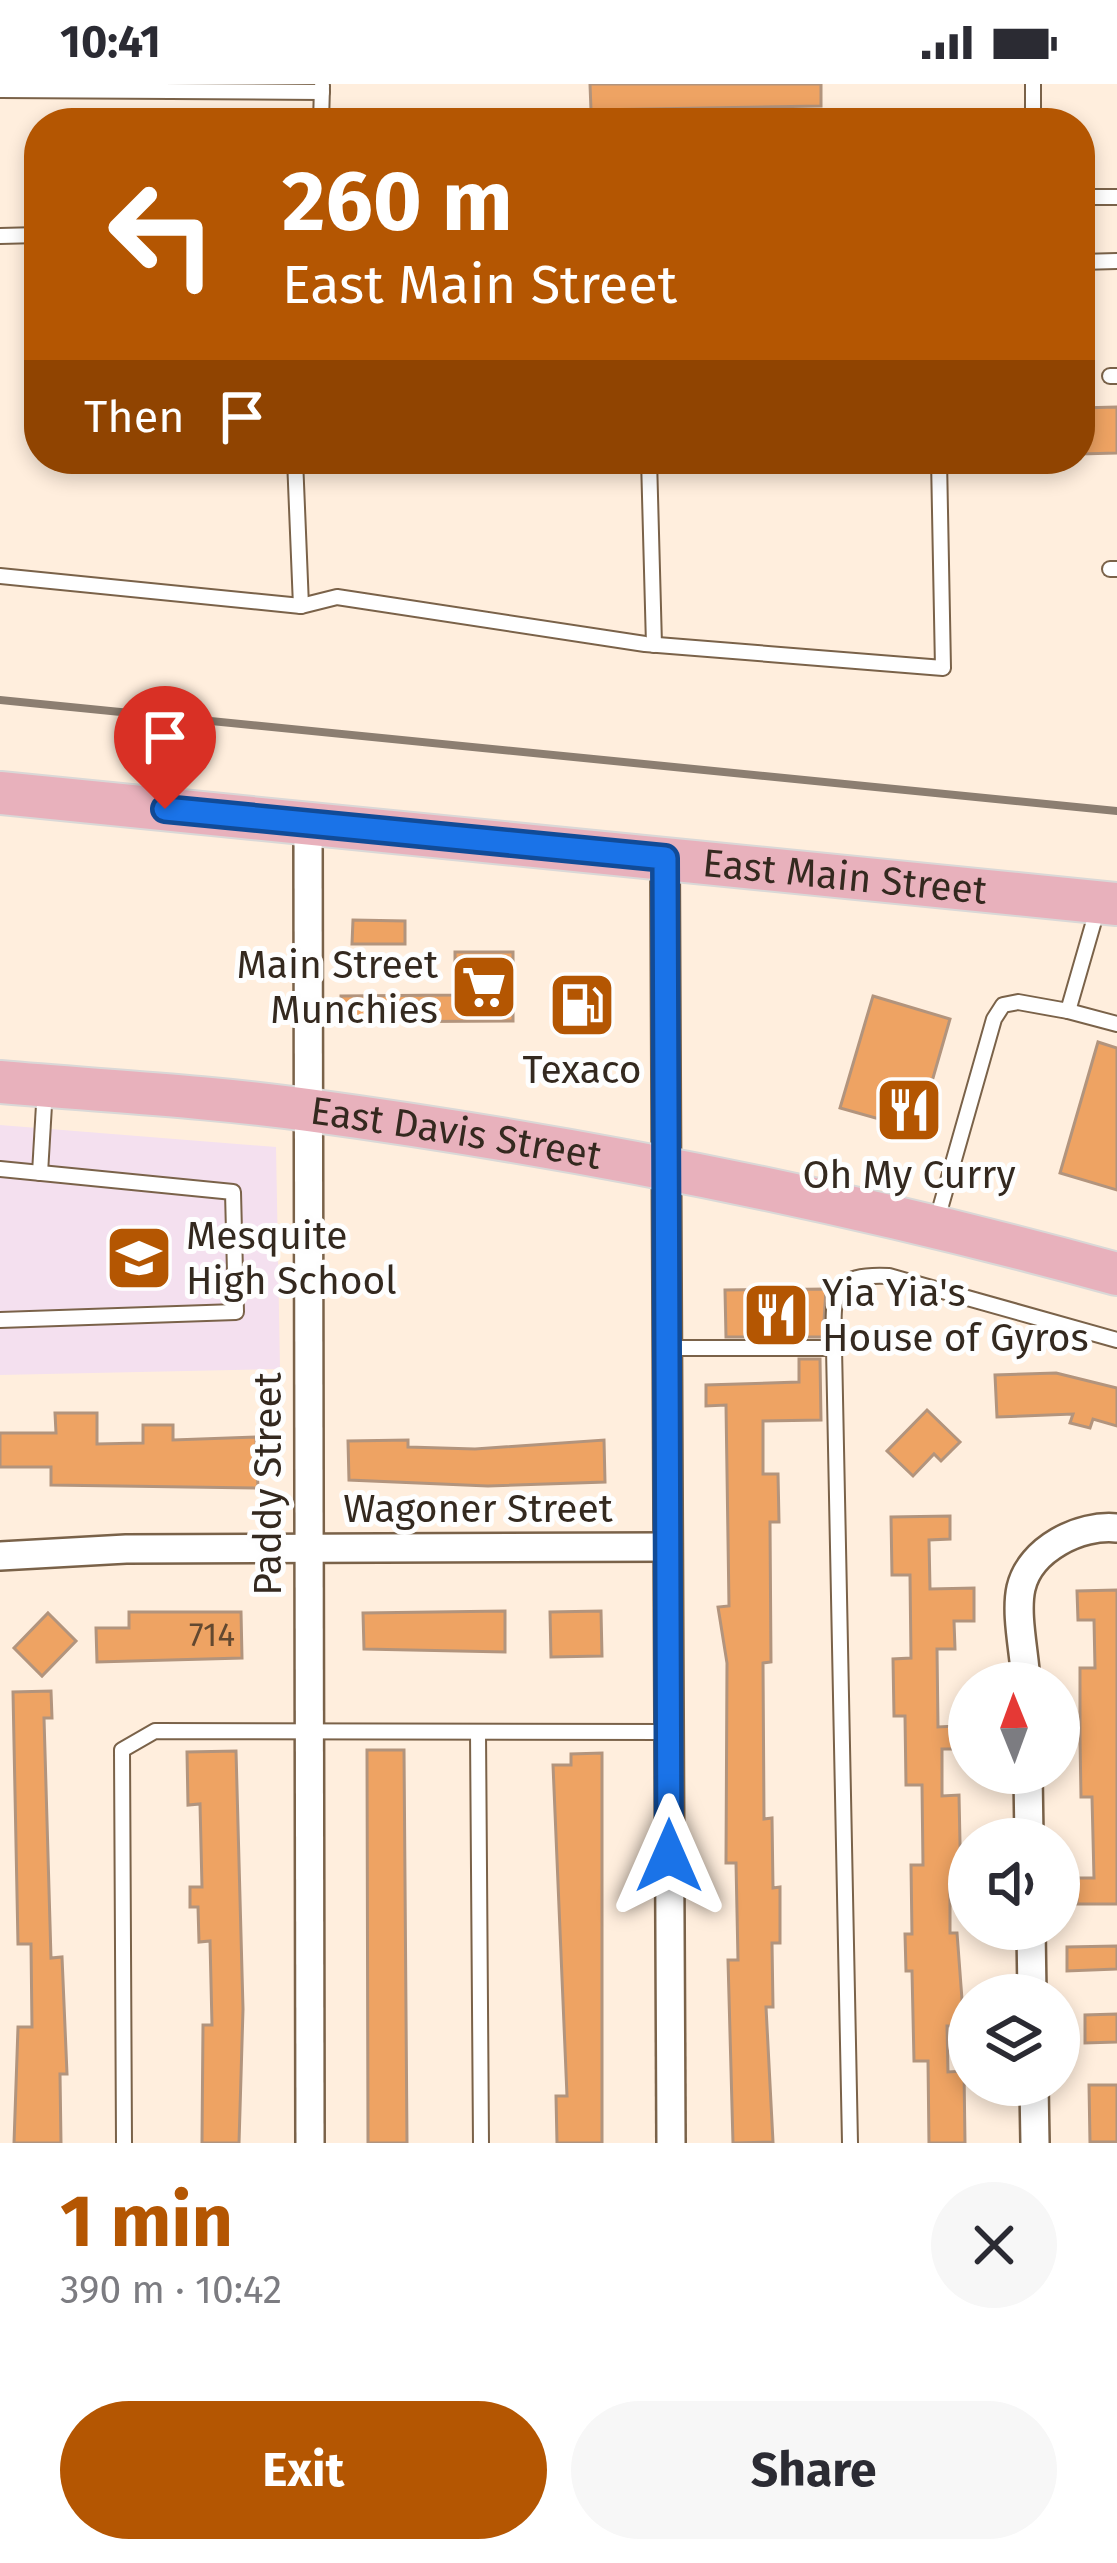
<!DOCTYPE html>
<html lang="en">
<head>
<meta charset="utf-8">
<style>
  :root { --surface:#fff; --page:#f7f7f7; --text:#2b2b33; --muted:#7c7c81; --accent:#b45602 }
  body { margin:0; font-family:"Fira Sans",sans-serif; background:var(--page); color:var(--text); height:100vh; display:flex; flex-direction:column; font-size:45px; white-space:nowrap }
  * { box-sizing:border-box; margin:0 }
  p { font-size:39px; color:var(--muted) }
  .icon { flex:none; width:66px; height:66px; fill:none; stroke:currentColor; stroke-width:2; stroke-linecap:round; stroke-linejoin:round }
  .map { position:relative; height:2059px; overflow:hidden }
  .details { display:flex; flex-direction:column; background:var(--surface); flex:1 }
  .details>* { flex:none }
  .hud { position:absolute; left:24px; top:24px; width:1071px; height:366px; border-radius:48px; box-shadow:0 6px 18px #0003; background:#b45602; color:#fff; overflow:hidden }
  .needle { width:78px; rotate:359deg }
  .controls { position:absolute; left:948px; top:1578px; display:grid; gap:24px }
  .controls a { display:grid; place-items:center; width:132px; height:132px; border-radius:50%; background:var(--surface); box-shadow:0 6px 18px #0003; font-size:60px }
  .pin { position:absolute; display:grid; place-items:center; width:102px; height:102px; color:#fff; margin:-123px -51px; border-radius:50% 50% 50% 0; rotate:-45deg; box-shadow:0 0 12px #0007 }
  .pin .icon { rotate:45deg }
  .me { position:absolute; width:132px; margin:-66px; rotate:0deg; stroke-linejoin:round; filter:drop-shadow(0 0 9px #0008) }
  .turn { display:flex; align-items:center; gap:42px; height:252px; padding:0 60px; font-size:54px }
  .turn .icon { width:156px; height:156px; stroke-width:2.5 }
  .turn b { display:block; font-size:84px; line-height:102px }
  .then { display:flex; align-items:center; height:114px; padding:0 60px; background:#0003; gap:24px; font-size:45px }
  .round { display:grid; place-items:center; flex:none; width:126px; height:126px; border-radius:63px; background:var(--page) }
  .summary { display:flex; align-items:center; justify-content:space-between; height:204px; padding:0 60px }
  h1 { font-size:72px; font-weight:700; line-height:90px; color:var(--accent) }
  .action { display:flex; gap:24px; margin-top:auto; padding:24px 60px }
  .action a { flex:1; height:138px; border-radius:72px; background:var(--accent); color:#fff; font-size:48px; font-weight:700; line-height:138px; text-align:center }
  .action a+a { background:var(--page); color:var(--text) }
  .status { display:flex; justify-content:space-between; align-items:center; height:84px; padding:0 60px; background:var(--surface); direction:ltr }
  .status svg { height:33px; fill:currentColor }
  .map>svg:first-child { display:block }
  .education { fill:#f4e0ef }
  .building { fill:#eea363; stroke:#b2947d; stroke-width:3 }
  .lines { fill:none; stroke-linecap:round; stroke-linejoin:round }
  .lane-casing { stroke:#7a6249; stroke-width:18 }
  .street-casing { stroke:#7a6249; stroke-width:32 }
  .primary-casing { stroke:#dad8d7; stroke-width:46 }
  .lane { stroke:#fff; stroke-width:14 }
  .street { stroke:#fff; stroke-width:27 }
  .primary { stroke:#e8b1bc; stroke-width:42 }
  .rail { stroke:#8c7e71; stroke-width:8 }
  .route-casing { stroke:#114b97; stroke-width:30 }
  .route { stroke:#1a73e8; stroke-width:21 }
  .labels { text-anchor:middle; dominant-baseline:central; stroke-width:10; stroke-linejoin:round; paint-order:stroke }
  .number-label { font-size:33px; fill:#624830 }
  .street-label { font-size:39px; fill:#34291f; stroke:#fefefe }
  .poi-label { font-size:39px; fill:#34291f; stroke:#fefefe }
</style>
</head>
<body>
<div class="status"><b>10:41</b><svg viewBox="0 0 49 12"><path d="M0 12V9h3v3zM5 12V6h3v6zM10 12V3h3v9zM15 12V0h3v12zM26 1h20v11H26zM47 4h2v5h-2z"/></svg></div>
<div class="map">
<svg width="1117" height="2059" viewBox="0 0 1117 2059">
  <rect width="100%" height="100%" fill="#fed"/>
  <polygon class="education" points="0,1041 276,1063 280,1285 0,1291"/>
  <g class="building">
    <polygon points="590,0 821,0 821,22 591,26"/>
    <polygon points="1117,323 1117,369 1080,370 1080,324"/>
    <polygon points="353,836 405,837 405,860 352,860"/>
    <polygon points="455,868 513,868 513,937 341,938 341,912 455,911"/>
    <polygon points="569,893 595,893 596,949 570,949"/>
    <polygon points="873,912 950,935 918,1046 840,1024"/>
    <polygon points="1098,958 1117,964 1117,1106 1060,1089"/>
    <polygon points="826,1205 823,1253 726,1253 725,1206"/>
    <polygon points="799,1275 820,1275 821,1336 763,1337 763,1390 778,1390 779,1438 770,1438 771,1578 763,1579 764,1735 772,1734 773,1804 780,1803 780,1859 772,1859 773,1923 766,1923 773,2058 733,2059 728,1876 738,1876 736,1779 726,1779 727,1579 718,1523 729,1522 726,1321 706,1322 706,1301 799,1298"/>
    <polygon points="1056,1289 1117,1304 1117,1342 1093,1335 1090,1344 1070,1339 1073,1330 997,1333 995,1291"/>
    <polygon points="927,1326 960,1358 941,1377 934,1370 913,1392 887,1367"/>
    <polygon points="55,1329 97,1329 97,1360 143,1359 143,1341 173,1341 173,1356 256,1353 258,1404 51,1401 51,1383 0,1383 0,1349 56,1349"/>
    <polygon points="408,1356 408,1363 475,1365 604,1356 605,1398 488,1402 349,1396 348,1357"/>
    <polygon points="950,1432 950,1455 929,1456 930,1505 974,1504 974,1537 954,1537 955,1565 937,1565 938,1643 956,1642 956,1665 942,1665 942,1712 959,1711 961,1807 950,1807 950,1849 957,1849 964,1942 947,1942 948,1988 964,1987 965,2059 929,2059 928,1977 914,1977 912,1887 906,1887 905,1850 912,1850 911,1781 923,1781 922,1701 906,1701 905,1632 894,1632 893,1575 911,1574 910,1491 892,1491 891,1433"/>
    <polygon points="1117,1506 1117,1820 1077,1820 1077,1794 1094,1794 1092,1713 1081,1713 1080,1655 1080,1584 1095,1584 1094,1536 1078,1536 1077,1507"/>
    <polygon points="505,1527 505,1568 364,1565 363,1529"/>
    <polygon points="601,1527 602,1572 551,1573 550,1528"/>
    <polygon points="129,1528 241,1528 242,1574 97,1578 96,1544 129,1544"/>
    <polygon points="48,1529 76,1557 42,1592 14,1564"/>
    <polygon points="51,1607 52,1634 44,1634 51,1874 62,1873 67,1990 60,1990 61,2059 14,2059 18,1943 32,1943 31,1860 18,1860 13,1608"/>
    <polygon points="367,1666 404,1666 407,2059 368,2059"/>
    <polygon points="236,1667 243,1925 239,2059 202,2059 203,1941 212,1941 210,1857 199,1858 198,1823 190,1823 190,1803 202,1803 200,1720 188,1721 187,1668"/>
    <polygon points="602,1669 602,2059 557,2059 556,2012 567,2012 553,1681 571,1681 571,1670"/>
    <polygon points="1117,1862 1117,1885 1067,1887 1067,1863"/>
    <polygon points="1117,1930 1117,1958 1085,1959 1085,1931"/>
    <polygon points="1089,2001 1117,2001 1117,2058 1090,2058"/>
  </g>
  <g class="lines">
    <g class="lane-casing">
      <g id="lane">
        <polyline points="1033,0 1033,39"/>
        <polyline points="0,6 322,8"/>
        <polyline points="321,39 322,2"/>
        <polyline points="1080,113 1117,113"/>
        <polyline points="0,152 39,151"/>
        <polyline points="1080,178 1117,177"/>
        <polyline points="1110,292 1117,292"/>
        <polyline points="295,375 301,522"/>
        <polyline points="649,375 654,561"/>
        <polyline points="1110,485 1117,485"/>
        <polyline points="0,492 301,522 337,513 645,560 943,584 939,375"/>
        <polyline points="1068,927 1117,940"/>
        <polyline points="0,1085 233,1108 236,1228 0,1236"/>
        <polyline points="40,1089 45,1004"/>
        <polyline points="936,1139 994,935 1003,921 1018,918 1068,927 1098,823"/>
        <path d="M668,1264H834C833,1212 829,1189 889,1192L1117,1256"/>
        <polyline points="834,1264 850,2059"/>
        <polyline points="478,1648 481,2059"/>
        <polyline points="124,2059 122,1666 155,1647 668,1648"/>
      </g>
    </g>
    <g class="street-casing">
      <g id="street">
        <polyline points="308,740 310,2059"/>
        <polyline points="665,774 671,2059"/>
        <polyline points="0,1472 126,1465 668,1463"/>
        <path d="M1026,1599C1025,1571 1015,1531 1021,1504C1030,1465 1080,1440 1117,1444"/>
        <polyline points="1028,1689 1029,1755"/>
        <polyline points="1031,1845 1032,1911"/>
        <polyline points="1034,2001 1035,2059"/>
      </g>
    </g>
    <g class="primary-casing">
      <g id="primary">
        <path id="s1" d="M0,709L1117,820"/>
        <path id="s2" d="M0,998C102,1007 206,1012 308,1026C581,1063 852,1117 1117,1190"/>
      </g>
    </g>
    <use href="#lane" class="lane"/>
    <use href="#street" class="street"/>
    <use href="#primary" class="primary"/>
    <polyline class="rail" points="0,616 1117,727"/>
  </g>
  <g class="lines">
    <g class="route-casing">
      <polyline id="route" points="165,725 665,774 669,1772"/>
    </g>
    <use href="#route" class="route"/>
  </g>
  <defs>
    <g id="supermarket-square" transform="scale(3.45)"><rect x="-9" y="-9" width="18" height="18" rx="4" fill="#b45602" stroke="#fefefe"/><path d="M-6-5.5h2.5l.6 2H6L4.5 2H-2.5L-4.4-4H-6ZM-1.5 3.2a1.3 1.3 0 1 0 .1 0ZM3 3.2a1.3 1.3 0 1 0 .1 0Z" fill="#fff"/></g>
    <g id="fuel-square" transform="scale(3.45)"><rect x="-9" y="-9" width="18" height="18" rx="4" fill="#b45602" stroke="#fefefe"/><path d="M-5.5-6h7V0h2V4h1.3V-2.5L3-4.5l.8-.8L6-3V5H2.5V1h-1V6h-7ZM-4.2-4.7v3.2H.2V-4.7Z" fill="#fff"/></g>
    <g id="restaurant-square" transform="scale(3.45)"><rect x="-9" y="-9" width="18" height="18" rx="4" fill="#b45602" stroke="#fefefe"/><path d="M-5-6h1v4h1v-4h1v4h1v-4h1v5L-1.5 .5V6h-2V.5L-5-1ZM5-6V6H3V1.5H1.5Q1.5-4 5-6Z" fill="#fff"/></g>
    <g id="school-square" transform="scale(3.45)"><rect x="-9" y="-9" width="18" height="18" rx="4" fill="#b45602" stroke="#fefefe"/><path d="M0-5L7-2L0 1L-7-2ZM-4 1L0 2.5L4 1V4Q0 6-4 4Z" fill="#fff"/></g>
  </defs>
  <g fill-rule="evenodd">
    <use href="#supermarket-square" x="484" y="903"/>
    <use href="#fuel-square" x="582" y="921"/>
    <use href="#restaurant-square" x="909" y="1026"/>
    <use href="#school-square" x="139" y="1174"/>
    <use href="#restaurant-square" x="776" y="1231"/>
  </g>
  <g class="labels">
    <g class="number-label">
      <text x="212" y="1551">714</text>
    </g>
    <g class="street-label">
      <text stroke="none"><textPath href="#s1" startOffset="849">East Main Street</textPath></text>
      <text stroke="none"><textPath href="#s2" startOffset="459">East Davis Street</textPath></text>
      <text transform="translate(268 1400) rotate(-90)">Paddy Street</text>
      <text x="478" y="1425">Wagoner Street</text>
    </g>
    <g class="poi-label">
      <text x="438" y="881" text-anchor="end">Main Street<tspan x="438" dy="45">Munchies</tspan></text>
      <text x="582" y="986">Texaco</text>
      <text x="909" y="1091">Oh My Curry</text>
      <text x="186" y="1152" text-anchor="start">Mesquite<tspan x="186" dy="45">High School</tspan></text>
      <text x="822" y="1209" text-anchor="start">Yia Yia's<tspan x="822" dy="45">House of Gyros</tspan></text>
    </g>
  </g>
</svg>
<div class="controls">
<a><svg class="needle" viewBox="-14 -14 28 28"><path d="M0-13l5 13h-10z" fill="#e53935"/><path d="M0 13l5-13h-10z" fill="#7c7c81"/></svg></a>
<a><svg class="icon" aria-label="sound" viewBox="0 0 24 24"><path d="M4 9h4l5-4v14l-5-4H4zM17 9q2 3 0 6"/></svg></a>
<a><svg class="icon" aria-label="layers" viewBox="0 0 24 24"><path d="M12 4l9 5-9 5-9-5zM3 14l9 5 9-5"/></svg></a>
</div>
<div class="pin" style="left:165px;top:725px;background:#d93025"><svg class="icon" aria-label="arrive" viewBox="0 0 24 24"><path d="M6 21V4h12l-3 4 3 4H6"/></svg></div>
<svg class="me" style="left:669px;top:1772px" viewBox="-20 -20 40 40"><path d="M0-17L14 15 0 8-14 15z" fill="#1a73e8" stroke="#fff" stroke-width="4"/></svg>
<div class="hud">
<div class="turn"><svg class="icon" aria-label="left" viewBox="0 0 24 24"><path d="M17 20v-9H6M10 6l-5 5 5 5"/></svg><div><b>260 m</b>East Main Street</div></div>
<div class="then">Then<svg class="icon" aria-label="arrive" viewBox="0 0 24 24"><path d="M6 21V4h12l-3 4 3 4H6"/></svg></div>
</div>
</div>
<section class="details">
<div class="summary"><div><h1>1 min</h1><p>390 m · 10:42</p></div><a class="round"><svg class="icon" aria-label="close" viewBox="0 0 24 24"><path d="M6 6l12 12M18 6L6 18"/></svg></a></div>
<div class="action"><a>Exit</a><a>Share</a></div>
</section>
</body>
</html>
